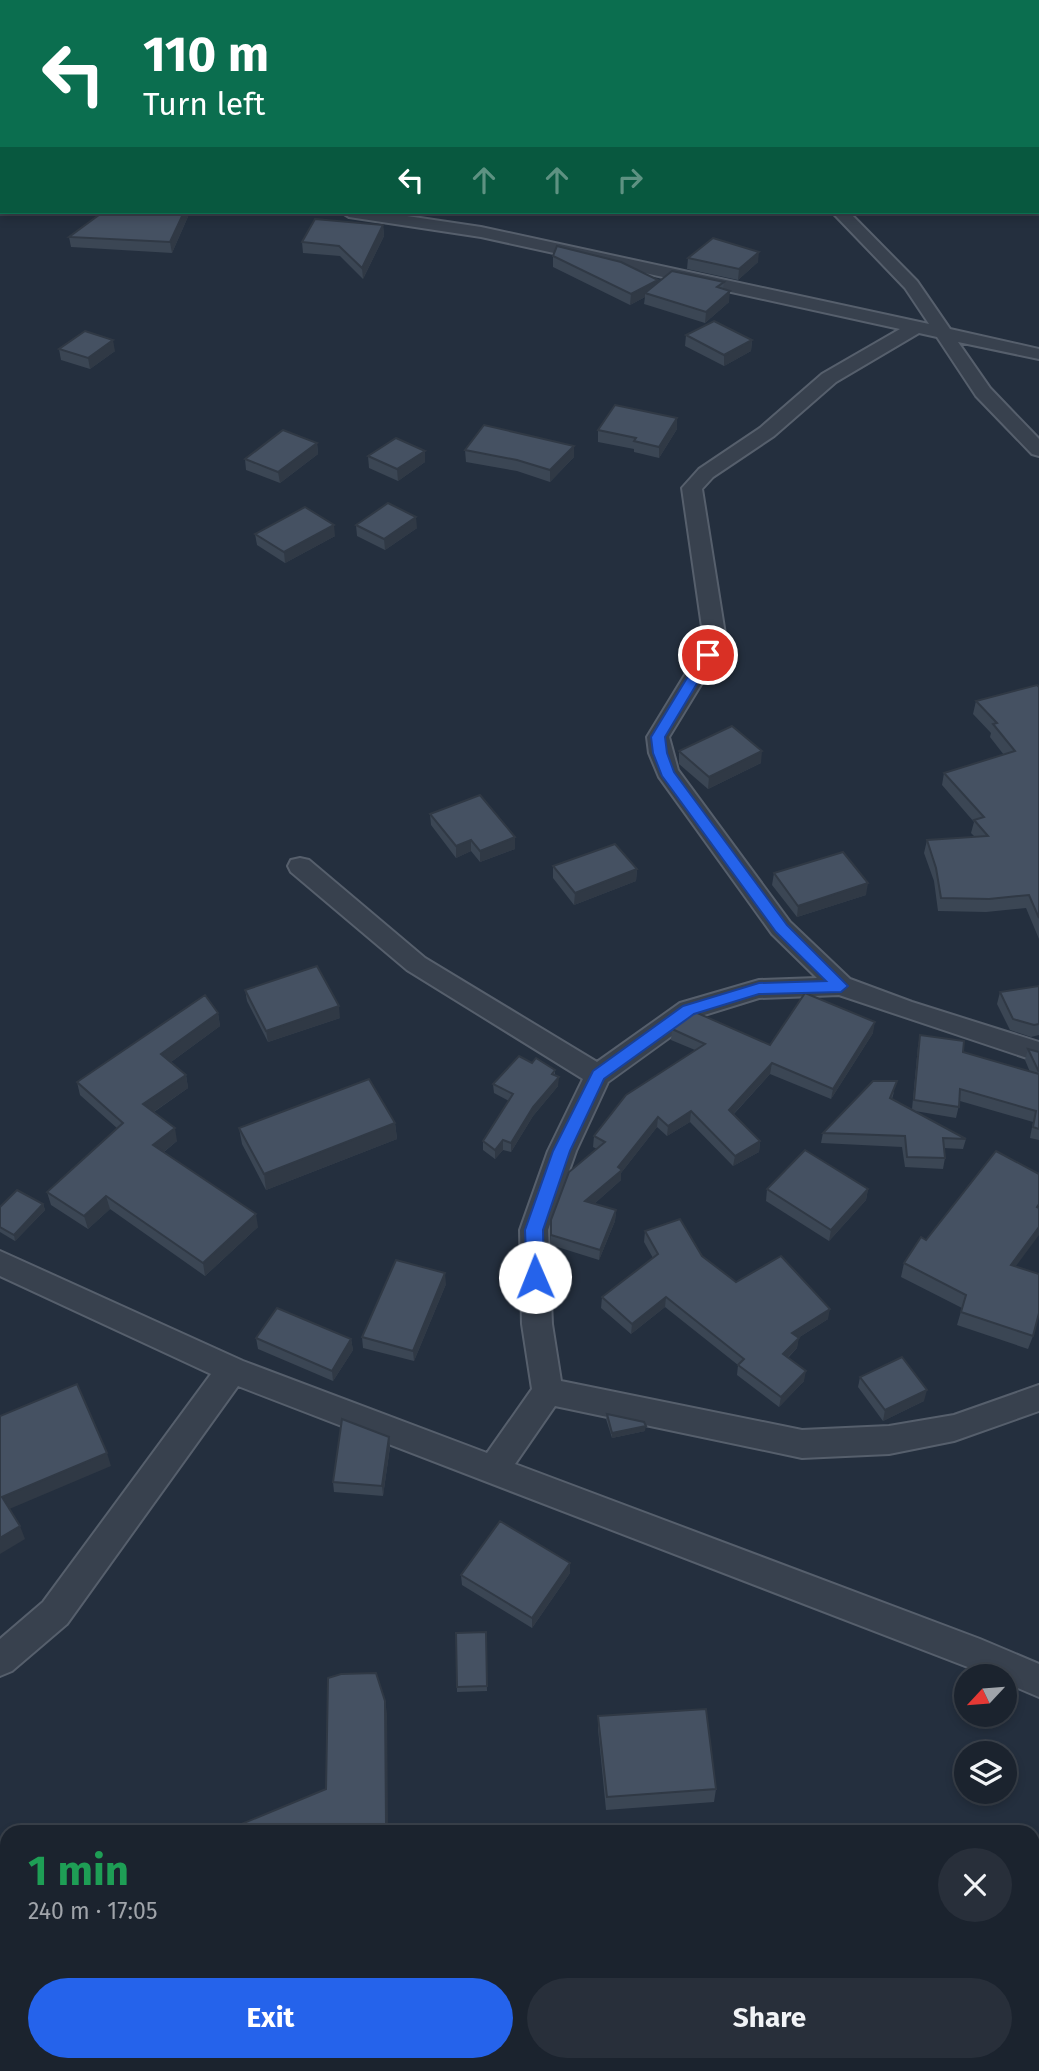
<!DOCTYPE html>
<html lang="en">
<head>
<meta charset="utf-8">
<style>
  :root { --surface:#1b232e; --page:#282f3a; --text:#f1f3f6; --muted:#a0a4aa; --line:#39404a; --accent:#2563eb }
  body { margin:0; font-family:"Fira Sans",sans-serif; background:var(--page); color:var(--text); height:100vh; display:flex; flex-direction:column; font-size:26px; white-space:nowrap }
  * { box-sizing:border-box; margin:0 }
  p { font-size:23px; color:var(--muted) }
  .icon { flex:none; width:38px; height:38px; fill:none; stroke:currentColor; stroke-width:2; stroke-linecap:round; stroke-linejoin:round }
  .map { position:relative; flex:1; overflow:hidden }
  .side { position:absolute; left:0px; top:1825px; width:1040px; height:247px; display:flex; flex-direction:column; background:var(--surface); border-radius:21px 21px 0 0; box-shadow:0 4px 10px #0003,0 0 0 2px var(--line) }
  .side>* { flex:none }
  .hud { position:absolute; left:0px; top:0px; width:1040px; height:214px; box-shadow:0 4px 10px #0003,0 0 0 2px var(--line); background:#0b6e4f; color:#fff; overflow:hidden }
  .needle { width:46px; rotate:244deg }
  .controls { position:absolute; left:954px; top:1664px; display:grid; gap:14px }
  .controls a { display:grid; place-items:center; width:63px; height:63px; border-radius:50%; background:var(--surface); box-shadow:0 4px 10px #0003,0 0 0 2px var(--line); font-size:35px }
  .pin { position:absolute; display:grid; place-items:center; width:60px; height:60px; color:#fff; margin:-30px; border:4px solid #fff; border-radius:50%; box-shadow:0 2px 7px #0007 }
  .me { position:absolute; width:77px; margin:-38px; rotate:359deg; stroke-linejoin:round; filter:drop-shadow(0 0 5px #0008) }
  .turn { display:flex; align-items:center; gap:24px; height:147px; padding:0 28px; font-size:32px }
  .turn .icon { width:91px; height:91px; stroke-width:2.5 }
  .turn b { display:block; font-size:49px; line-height:60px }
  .lanes { display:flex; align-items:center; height:66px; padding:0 28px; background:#0003; justify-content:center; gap:35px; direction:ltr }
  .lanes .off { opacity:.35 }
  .round { display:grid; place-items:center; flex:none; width:74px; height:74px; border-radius:37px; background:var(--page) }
  .summary { display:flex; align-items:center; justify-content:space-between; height:119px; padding:0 28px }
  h1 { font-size:42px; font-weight:700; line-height:52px; color:#1e9e55 }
  .button { display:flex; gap:14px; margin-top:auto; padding:14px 28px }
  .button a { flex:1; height:80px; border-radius:42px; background:var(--accent); color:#fff; font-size:28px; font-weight:700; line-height:80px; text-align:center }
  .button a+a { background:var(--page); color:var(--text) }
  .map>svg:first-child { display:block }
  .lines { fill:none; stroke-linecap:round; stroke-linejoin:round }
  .street-casing { stroke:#565f6c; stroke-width:4 }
  .secondary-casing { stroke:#565f6c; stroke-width:4 }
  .street { fill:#38414e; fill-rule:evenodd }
  .secondary { fill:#465061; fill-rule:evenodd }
  .wall { fill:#3b4654 }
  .shaded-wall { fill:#303945 }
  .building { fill:#455162; stroke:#303945; stroke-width:2 }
  .route { fill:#2563eb; stroke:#184099; stroke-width:2 }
</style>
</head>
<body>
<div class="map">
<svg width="1039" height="2071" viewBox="0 0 1039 2071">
  <rect width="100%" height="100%" fill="#242f3e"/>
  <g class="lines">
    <g class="street-casing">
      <g id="street">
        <rect x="720" y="0" width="14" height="2"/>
        <rect x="0" y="186" width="2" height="10"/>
        <polygon points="341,212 380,212 481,227 929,324 905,288 832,212 849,212 917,281 950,329 1039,349 1039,359 958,342 990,388 1039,439 1039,456 1032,454 976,396 937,337 919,333 836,382 774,436 713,477 702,489 725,634 719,655 669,737 678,770 790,922 850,979 912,1002 1039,1042 1039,1062 839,995 759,998 698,1017 608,1082 576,1151 548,1230 552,1324 561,1381 802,1430 889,1426 954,1415 1039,1385 1039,1411 954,1441 889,1454 802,1458 555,1406 515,1464 980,1639 1039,1664 1039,1697 1004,1682 1004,1676 991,1676 238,1386 67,1624 12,1671 0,1676 0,1639 43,1602 211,1374 0,1276 0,1251 243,1361 487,1453 532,1389 522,1324 520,1230 548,1151 583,1079 407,970 291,872 288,866 291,860 300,858 309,860 425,958 597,1062 680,1003 759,980 817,978 772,934 659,777 649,753 647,737 697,655 703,634 682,488 699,469 760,428 822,374 900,329 481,237 349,217"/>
      </g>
    </g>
    <g class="secondary-casing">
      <polygon id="secondary" points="301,0 326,0 300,2"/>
    </g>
    <use href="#street" class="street"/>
    <use href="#secondary" class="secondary"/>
  </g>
  <g class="wall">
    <polygon points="190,212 172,253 71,247 69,237"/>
    <polygon points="383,225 384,236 363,279 340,256 303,253 302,242"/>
    <polygon points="553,256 658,282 724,282 723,289 729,302 705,323 644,304 645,297 630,305 553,267"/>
    <polygon points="688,258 758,262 738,280 687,269"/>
    <polygon points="686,335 752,340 751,351 724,366 685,346"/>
    <polygon points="59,349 115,351 90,369 61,360"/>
    <polygon points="677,418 677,429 659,458 634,452 634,449 598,442 598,430"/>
    <polygon points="317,443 318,454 280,483 246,470 245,459"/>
    <polygon points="574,446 574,457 550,482 517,471 466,462 465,450"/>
    <polygon points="368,456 425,462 398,481 369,468"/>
    <polygon points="356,525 417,528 385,550 357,536"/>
    <polygon points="255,534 335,536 285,563 257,545"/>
    <polygon points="1039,687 1039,939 1026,908 986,912 938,911 934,881 924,853 927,840 975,837 971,833 974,822 942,785 944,773 1004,755 990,737 991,733 973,714 976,701"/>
    <polygon points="679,751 761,763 708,789 679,764"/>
    <polygon points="430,814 515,849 480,862 471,851 456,858 431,825"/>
    <polygon points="553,866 637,869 636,881 574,905 553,878"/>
    <polygon points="774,873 866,895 797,917 772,885"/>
    <polygon points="1039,986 1039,1035 1031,1037 1010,1030 997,1004 1000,992"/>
    <polygon points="245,990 340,1018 268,1042 247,1001"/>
    <polygon points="218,1013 220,1026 171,1062 186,1075 188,1088 154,1112 177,1141 164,1152 258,1227 205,1276 110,1209 88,1229 51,1205 47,1192 118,1129 80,1095 77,1082"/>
    <polygon points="672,1029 770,1045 873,1033 831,1099 770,1074 734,1114 760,1141 759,1152 733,1166 690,1122 667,1136 657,1127 621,1173 621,1180 594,1204 616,1210 615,1221 599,1260 551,1245 551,1220 597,1149 593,1147 594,1136 695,1050 671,1040"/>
    <polygon points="920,1035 963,1052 1030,1072 1025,1060 1028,1049 1039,1052 1039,1140 1030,1138 1033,1122 960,1101 956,1118 915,1111 966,1139 963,1149 944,1148 945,1158 943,1169 905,1167 902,1147 821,1143 823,1133 894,1092 892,1099 912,1109 918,1046"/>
    <polygon points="532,1063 555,1070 555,1075 558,1086 533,1116 511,1152 503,1150 495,1159 483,1150 483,1141 509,1101 494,1093 493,1084"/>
    <polygon points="395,1123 397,1139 266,1190 242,1144 239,1128"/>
    <polygon points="767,1189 868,1189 866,1200 829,1241 766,1201"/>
    <polygon points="43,1204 45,1210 15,1241 0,1232 0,1207"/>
    <polygon points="645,1231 702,1256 736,1282 828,1319 798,1338 797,1348 788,1358 804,1381 779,1407 737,1375 738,1365 665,1307 631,1334 601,1308 602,1297 653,1258 644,1242"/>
    <polygon points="926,1240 1016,1267 1033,1336 1028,1349 957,1325 962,1308 901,1277 904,1263"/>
    <polygon points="446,1284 414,1361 363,1348 362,1337"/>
    <polygon points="256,1338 351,1339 353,1350 333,1381 258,1349"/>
    <polygon points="860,1377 924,1401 883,1421 858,1387"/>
    <polygon points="607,1414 645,1431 612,1438 606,1419"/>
    <polygon points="389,1437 390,1447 383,1496 334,1492 333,1482"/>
    <polygon points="570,1573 532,1628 462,1585 461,1575"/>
    <polygon points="486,1632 487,1691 457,1692 456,1633"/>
    <polygon points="598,1716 716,1789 714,1802 606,1810 598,1729"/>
    <polygon points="867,2065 887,2065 877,2071 870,2071"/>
  </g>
  <g class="shaded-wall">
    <polygon points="2,105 2,115 0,115 0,106"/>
    <polygon points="184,212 190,212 172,253 170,242"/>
    <polygon points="383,225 384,236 363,279 362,268"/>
    <polygon points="759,252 758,262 738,280 739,269"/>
    <polygon points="658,280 657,291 645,293 645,297 630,305 631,294"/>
    <polygon points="730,291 729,302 705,323 706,312"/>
    <polygon points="113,340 115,351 90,369 88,358"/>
    <polygon points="752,340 751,351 724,366 724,355"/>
    <polygon points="677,418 677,429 659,458 659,447"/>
    <polygon points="317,443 318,454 280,483 278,472"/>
    <polygon points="574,446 574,457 550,482 550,470"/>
    <polygon points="425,451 425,462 398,481 397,469"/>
    <polygon points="416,517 417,528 385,550 384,539"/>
    <polygon points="334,525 335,536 285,563 284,552"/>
    <polygon points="762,751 761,763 708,789 709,777"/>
    <polygon points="515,837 515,849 480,862 480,851"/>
    <polygon points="471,840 471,851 456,858 456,846"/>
    <polygon points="637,869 636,881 574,905 575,893"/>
    <polygon points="868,883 866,895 797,917 798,906"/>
    <polygon points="339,1006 340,1018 268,1042 266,1031"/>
    <polygon points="218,1013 220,1026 164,1067 161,1054"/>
    <polygon points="875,1022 873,1033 831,1099 833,1089"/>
    <polygon points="772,1063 770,1074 728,1120 729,1110"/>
    <polygon points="186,1075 188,1088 146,1117 143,1104"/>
    <polygon points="559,1077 558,1086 533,1116 511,1152 511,1143 533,1107"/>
    <polygon points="691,1111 690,1122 667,1136 668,1126"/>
    <polygon points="658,1117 657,1127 621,1173 621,1180 585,1212 585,1201 618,1167"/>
    <polygon points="395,1123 397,1139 266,1190 264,1174"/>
    <polygon points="175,1128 177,1141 156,1158 153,1145"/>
    <polygon points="503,1140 503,1150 495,1159 495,1150"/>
    <polygon points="760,1141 759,1152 733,1166 735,1156"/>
    <polygon points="868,1189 866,1200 829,1241 831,1230"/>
    <polygon points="106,1196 110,1209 88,1229 84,1216"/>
    <polygon points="43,1204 45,1210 15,1241 14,1235"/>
    <polygon points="616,1210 615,1221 599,1260 600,1250"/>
    <polygon points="256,1214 258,1227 205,1276 203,1263"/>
    <polygon points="1039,1227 1039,1235 1007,1278 1011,1265"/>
    <polygon points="445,1273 446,1284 414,1361 413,1351"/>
    <polygon points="666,1297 665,1307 631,1334 632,1324"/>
    <polygon points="830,1309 828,1319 790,1343 792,1333"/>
    <polygon points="799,1338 797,1348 781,1364 783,1354"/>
    <polygon points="351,1339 353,1350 333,1381 332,1371"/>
    <polygon points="806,1371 804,1381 779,1407 781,1397"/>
    <polygon points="927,1390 924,1401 883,1421 885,1410"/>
    <polygon points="646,1426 645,1431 612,1438 612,1433"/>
    <polygon points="389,1437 390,1447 383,1496 382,1486"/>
    <polygon points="107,1453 111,1466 7,1510 2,1497"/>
    <polygon points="20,1526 25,1539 0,1554 0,1538"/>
    <polygon points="570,1563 570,1573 532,1628 532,1618"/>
    <polygon points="385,1701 387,1713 388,1832 386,1823"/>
    <polygon points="1039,1969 1039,1977 1032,1980 1032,1972"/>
    <polygon points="876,2065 887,2065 877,2071 874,2071"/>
  </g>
  <g class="building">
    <polygon points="89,0 118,0 120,2 83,2"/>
    <polygon points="1038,67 1039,69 1039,85 1038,85"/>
    <polygon points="2,95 2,105 0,106 0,96"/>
    <polygon points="0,128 2,129 2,169 0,169"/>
    <polygon points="103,212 184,212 170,242 69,237"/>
    <polygon points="315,219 383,225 362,268 339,246 302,242"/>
    <polygon points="713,238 759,252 739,269 688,258"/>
    <polygon points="557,246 621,262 658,280 631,294 553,256"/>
    <polygon points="672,271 724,282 717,287 730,291 706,312 645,293"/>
    <polygon points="714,321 752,340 724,355 686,335"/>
    <polygon points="85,331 113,340 88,358 59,349"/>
    <polygon points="615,405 677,418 659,447 634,441 636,438 598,430"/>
    <polygon points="484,425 574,446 550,470 517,460 465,450"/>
    <polygon points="283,430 317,443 278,472 245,459"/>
    <polygon points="396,438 425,451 397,469 368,456"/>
    <polygon points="388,503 416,517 384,539 356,525"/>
    <polygon points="305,507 334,525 284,552 255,534"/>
    <polygon points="1037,685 1039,687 1039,918 1029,895 989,899 941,898 936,868 927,840 988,836 974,820 984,817 944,773 1015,751 993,724 997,723 976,701"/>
    <polygon points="732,726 762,751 709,777 680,752 679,751"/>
    <polygon points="480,795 515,837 480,851 471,840 456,846 430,814"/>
    <polygon points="615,844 637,869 575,893 553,866"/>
    <polygon points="843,852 868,883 798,906 774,873"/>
    <polygon points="317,966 339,1006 266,1031 245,990"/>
    <polygon points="1039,986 1039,1024 1034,1025 1013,1019 1000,992"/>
    <polygon points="805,993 875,1022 833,1089 772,1063 729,1110 760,1141 735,1156 691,1111 668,1126 658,1117 618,1167 622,1170 585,1201 616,1210 600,1250 551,1235 551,1220 569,1172 605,1142 594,1136 626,1095 705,1044 672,1029 695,1012 770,1045"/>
    <polygon points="205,995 218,1013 161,1054 186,1075 143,1104 175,1128 153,1145 256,1214 203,1263 106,1196 84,1216 47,1192 123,1123 77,1082"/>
    <polygon points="920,1035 964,1041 963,1052 1039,1074 1039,1129 1033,1127 1036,1111 960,1089 959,1107 914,1100"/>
    <polygon points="1028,1049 1039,1052 1039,1072"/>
    <polygon points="519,1056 532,1063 536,1058 555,1070 552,1074 559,1077 533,1107 511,1143 503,1140 495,1150 483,1141 513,1094 493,1084"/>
    <polygon points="369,1079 395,1123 264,1174 239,1128"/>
    <polygon points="873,1081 897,1081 890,1098 966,1139 943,1138 945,1158 907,1157 905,1136 823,1133"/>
    <polygon points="805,1150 868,1189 831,1230 767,1189"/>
    <polygon points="996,1151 1039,1174 1039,1204 1037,1207 1039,1208 1039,1227 1011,1265 1039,1274 1039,1313 1033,1336 961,1312 966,1295 904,1263 921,1237 926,1240"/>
    <polygon points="17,1190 43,1204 14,1235 0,1227 0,1207"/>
    <polygon points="680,1219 702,1256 736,1282 781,1256 830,1309 792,1333 799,1338 783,1354 806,1371 781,1397 738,1365 744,1359 666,1297 632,1324 602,1297 658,1254 645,1231"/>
    <polygon points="396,1260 445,1273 413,1351 362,1337"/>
    <polygon points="277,1308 351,1339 332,1371 256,1338"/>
    <polygon points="902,1357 927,1390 885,1410 860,1377"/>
    <polygon points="77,1384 107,1453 2,1497 20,1526 0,1538 0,1416"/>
    <polygon points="607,1414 644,1422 646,1426 612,1433"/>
    <polygon points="342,1419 389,1437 382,1486 333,1482"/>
    <polygon points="500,1521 570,1563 532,1618 461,1575"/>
    <polygon points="486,1632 487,1686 457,1687 456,1633"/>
    <polygon points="376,1673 385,1701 386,1823 389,1832 227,1832 227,1830 326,1789 328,1678 341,1674"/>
    <polygon points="706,1709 716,1789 607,1797 598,1716"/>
    <polygon points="7,1854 7,2065 96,2065 99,2071 0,2071 0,1857"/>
    <polygon points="1035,1875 1039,1881 1039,1969 1032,1972 1032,1876"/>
    <polygon points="729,2065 750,2065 753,2071 719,2071"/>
  </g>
  <polygon class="route" points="708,651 714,655 665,737 667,753 674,772 787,925 848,986 841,992 759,994 694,1014 604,1079 570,1151 543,1230 544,1277 542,1282 535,1285 529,1282 527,1277 525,1230 553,1151 593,1071 683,1006 759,983 826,981 776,932 662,776 653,753 651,737 701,655"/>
</svg>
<div class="controls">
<a><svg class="needle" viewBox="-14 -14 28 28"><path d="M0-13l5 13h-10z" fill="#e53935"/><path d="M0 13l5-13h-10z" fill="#a0a4aa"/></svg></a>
<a><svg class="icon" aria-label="layers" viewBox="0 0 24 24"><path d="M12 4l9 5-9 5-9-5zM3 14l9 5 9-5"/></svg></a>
</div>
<div class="pin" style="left:708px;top:655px;background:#d93025"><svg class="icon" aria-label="arrive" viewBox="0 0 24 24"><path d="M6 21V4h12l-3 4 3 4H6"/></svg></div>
<svg class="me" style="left:535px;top:1277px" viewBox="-20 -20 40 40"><circle r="19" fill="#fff"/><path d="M0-13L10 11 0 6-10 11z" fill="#2563eb"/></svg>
<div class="hud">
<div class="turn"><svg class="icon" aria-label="left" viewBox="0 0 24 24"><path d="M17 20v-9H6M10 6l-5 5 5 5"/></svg><div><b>110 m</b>Turn left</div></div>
<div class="lanes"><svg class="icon" aria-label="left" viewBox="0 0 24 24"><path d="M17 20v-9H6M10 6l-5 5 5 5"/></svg><svg class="icon off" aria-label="ahead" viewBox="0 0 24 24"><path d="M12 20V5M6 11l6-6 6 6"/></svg><svg class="icon off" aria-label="ahead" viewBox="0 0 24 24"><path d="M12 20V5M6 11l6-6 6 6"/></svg><svg class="icon off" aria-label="right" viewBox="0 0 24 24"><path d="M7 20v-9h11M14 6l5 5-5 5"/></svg></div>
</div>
<section class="side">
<div class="summary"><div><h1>1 min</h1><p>240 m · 17:05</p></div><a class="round"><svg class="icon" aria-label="close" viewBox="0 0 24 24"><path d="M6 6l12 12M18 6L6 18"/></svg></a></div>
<div class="button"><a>Exit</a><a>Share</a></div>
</section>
</div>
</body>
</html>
